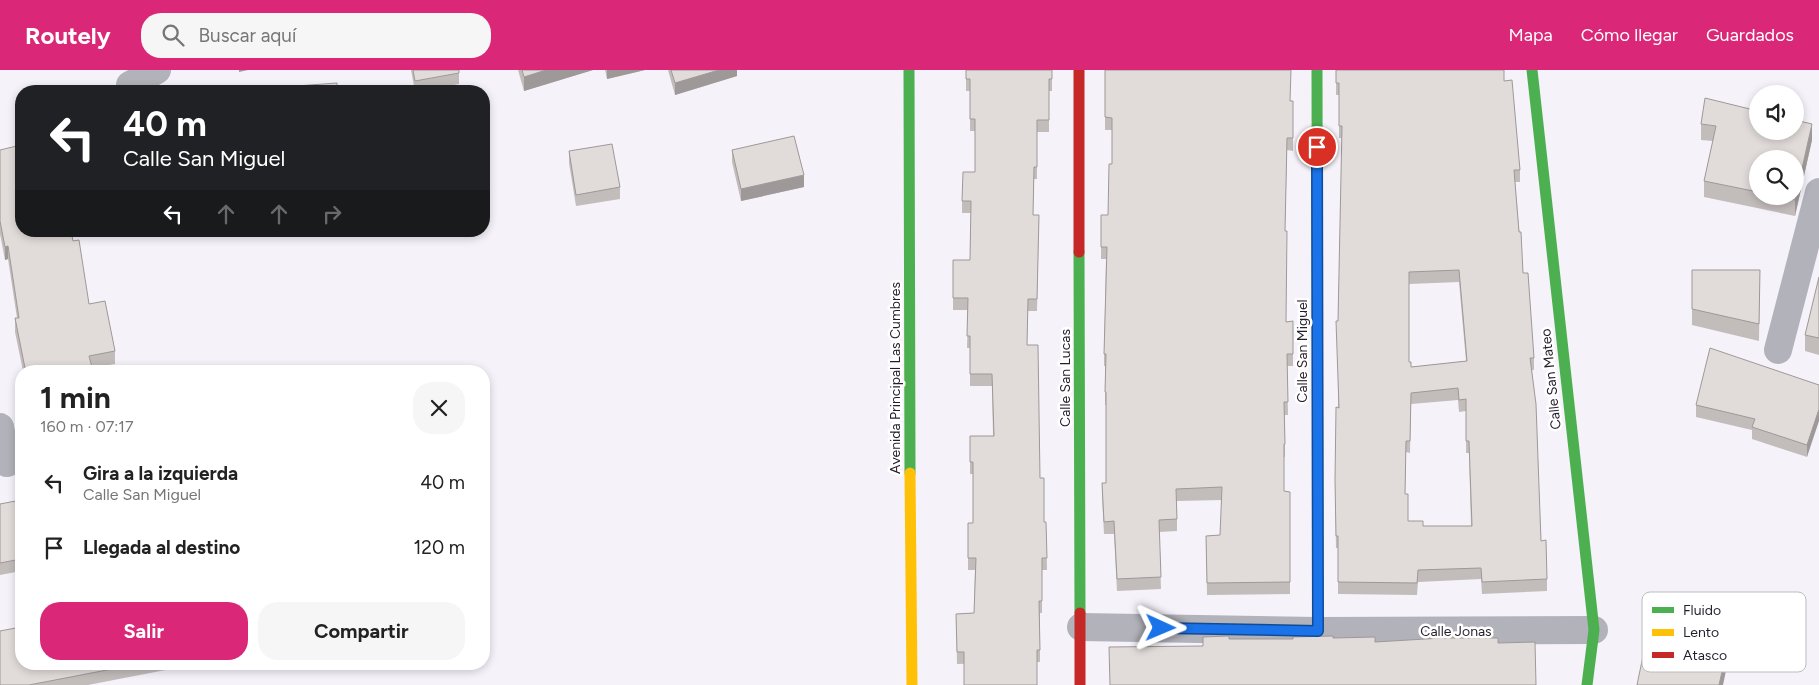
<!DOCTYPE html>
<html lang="es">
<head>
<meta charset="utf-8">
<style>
  :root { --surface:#fff; --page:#f6f6f6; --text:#222; --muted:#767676; --accent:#db2777 }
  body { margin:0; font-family:Figtree,sans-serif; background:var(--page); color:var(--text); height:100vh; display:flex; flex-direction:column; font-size:19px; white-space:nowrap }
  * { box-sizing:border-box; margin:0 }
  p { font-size:16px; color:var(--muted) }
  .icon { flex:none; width:28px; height:28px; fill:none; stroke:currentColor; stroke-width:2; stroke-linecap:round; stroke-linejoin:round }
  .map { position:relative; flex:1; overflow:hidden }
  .side { position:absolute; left:15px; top:295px; width:475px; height:305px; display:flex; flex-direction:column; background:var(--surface); border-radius:20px; box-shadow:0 2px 8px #0003 }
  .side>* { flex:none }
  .hud { position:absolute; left:15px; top:15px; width:475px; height:152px; border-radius:20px; box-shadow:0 2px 8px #0003; background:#202124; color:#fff; overflow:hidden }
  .buttons { position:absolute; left:1749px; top:15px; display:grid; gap:10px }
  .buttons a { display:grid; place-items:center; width:55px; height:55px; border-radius:50%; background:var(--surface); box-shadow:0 2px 8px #0003; font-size:25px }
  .pin { position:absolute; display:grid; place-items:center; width:42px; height:42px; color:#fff; margin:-21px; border:2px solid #fff; border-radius:50%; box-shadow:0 1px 5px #0007 }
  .me { position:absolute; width:55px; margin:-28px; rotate:91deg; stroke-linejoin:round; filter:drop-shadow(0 0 4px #0008) }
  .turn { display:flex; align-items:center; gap:18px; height:105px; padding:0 25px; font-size:22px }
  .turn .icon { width:65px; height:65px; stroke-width:2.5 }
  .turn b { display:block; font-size:35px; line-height:42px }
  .lanes { display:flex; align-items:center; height:48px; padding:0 25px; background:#0003; justify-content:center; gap:25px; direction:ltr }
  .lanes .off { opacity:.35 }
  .round { display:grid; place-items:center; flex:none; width:52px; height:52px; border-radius:20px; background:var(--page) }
  .headline { display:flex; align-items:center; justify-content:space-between; height:85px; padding:0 25px }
  h1 { font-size:30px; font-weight:700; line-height:38px }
  .button { display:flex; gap:10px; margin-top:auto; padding:10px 25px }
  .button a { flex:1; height:58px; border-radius:20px; background:var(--accent); color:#fff; font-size:20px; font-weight:700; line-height:58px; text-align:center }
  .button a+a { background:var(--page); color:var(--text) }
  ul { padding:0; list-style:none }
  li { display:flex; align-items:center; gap:15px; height:65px; padding:0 25px }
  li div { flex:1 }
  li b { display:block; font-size:19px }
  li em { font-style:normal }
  header { display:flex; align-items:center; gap:30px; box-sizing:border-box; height:70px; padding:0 25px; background:var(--accent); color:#fff }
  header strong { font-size:24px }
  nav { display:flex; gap:28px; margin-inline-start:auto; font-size:18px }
  .search { width:350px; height:45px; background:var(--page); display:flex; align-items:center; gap:12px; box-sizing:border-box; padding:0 18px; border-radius:20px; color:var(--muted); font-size:19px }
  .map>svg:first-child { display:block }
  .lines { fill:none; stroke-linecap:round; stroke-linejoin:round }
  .street { stroke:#b1b2ba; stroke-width:28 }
  .fast { stroke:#4caf50; stroke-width:11 }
  .slow { stroke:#ffc107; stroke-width:11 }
  .jam { stroke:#c62828; stroke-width:11 }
  .wall { fill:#c2bcbb; fill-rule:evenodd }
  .shaded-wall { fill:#9e9998 }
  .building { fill:#e1dbd9; stroke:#9e9998; fill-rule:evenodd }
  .route-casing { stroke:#114b97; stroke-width:12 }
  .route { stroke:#1a73e8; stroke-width:9 }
  .labels { text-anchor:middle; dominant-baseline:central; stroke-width:5; stroke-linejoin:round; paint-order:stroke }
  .street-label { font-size:14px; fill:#231e2b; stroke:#fff }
  .key { fill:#fff; stroke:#bdbcbf; stroke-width:1 }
  .key-label { font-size:14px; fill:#231e2b }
</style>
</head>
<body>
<header>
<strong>Routely</strong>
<div class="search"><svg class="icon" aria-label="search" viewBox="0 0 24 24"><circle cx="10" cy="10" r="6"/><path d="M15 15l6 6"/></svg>Buscar aquí</div>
<nav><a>Mapa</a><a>Cómo llegar</a><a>Guardados</a></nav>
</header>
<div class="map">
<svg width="1819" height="615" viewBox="0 0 1819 615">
  <rect width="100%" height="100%" fill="#f5f2fa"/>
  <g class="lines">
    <g class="street">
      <polyline points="130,15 157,0"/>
      <polyline points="1778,280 1819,122"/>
      <polyline points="0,357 7,393"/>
      <polyline points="1081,557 1318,561 1594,560"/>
    </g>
    <g class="fast">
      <polyline points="909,0 910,403"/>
      <polyline points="1317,0 1318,561"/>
      <polyline points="1532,0 1594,560 1587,615"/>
      <polyline points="1079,182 1080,543"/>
    </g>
    <polyline class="slow" points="910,403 912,615"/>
    <g class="jam">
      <polyline points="1079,0 1079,182"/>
      <polyline points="1080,543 1080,615"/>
    </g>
  </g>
  <g class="wall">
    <polygon points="411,0 459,0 459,14 421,21 415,21"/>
    <polygon points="518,0 593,0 524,21"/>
    <polygon points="605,0 645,0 607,9"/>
    <polygon points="668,0 737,0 737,6 675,25"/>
    <polygon points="966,0 1052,0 1052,21 1049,21 1049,62 1037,62 1037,109 1034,109 1033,145 1039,145 1037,241 1028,241 1027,275 1044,452 1046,452 1047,500 1042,500 1042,543 1040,543 1040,592 957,594 956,544 974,543 975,500 968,500 968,453 973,453 973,404 970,404 970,366 993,366 992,316 970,316 970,278 967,278 968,240 953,240 953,190 970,190 971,143 962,143 962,131 975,102 975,61 970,61 970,21 966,21"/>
    <polygon points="1105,0 1293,31 1293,81 1287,80 1285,161 1286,252 1293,251 1293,296 1287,296 1288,345 1285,345 1285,387 1284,387 1284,421 1290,422 1290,524 1207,525 1206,466 1220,465 1222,430 1177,431 1177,461 1159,462 1161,519 1117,521 1114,464 1104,464 1102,425 1102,413 1106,413 1106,335 1105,335 1105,296 1104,296 1104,284 1106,189 1101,189 1101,145 1108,145 1112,94 1112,60 1105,60"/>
    <path d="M1336,0L1504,11L1520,100V112H1515L1523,203L1534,288V300H1532L1541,471L1547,509V521L1482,524L1481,509L1418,512L1417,525L1338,524V478H1336L1335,422L1338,338V251L1342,68H1339V25H1336ZM1459,212L1466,291L1411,297L1409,292V214ZM1458,330L1459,342L1466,341V383H1469L1471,456H1423L1408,451L1405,424L1406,382L1410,383L1411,334Z"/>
    <path d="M1701,54L1812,70L1795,146L1704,127V111L1713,71L1701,70ZM1758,89L1795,126H1758Z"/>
    <polygon points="0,80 21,161 73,171 89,234 115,281 115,294 92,298 93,301 23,301 15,262 15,248 17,248 8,189 5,190 0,164"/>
    <polygon points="732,80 804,117 741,131 732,92"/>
    <polygon points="569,81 620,117 620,129 576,136 569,93"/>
    <polygon points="1692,200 1760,200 1759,271 1692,255"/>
    <polygon points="1819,207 1819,285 1805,281 1805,265"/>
    <polygon points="1819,315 1807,387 1752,369 1752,360 1696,347 1696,335"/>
    <polygon points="21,430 21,501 0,505 0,434"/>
    <polygon points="21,594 181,594 181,597 88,615 0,615"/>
  </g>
  <g class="shaded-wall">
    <polygon points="239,0 248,0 239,2"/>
    <polygon points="546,0 593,0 524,21 524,7"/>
    <polygon points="607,0 645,0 607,9"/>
    <polygon points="719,0 737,0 737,6 675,25 675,13"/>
    <polygon points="1812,54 1812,70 1795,146 1795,130"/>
    <polygon points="804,105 804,117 741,131 741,119"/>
    <polygon points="8,176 8,189 5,190 5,177"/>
    <polygon points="1819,339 1819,351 1807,387 1807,375"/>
    <polygon points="1727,579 1727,596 1723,615 1719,615"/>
  </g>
  <g class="building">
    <polygon points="413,0 459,0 459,3 415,11"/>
    <polygon points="522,0 546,0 524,7"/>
    <polygon points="671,0 719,0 675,13"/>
    <polygon points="966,0 1052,0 1052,9 1049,9 1049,50 1037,50 1037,97 1034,97 1033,145 1039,145 1037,229 1028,229 1027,275 1038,275 1040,408 1044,408 1044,452 1046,452 1047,488 1042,488 1042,531 1039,531 1040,580 1037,580 1037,615 964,615 964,582 957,582 956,544 974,543 976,488 968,488 968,453 973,453 973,392 970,392 970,366 994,366 992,304 970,304 970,266 967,266 968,228 953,228 953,190 970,190 971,131 962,131 963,102 975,102 975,49 970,49 970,9 966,9"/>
    <polygon points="1105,0 1291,0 1290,31 1293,31 1293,68 1287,68 1285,161 1287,161 1286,252 1293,251 1293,284 1287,284 1288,332 1284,332 1285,374 1284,374 1284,421 1290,422 1290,512 1207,513 1206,466 1220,465 1222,417 1176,419 1177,449 1159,450 1161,507 1117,509 1114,451 1104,452 1102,413 1106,413 1106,322 1105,322 1106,284 1104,284 1107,177 1101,177 1101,145 1108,145 1109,94 1112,94 1112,48 1105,47"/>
    <path d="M1336,0H1504V11L1512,10L1520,100H1514L1519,162H1521L1523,203H1528L1534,288H1530L1536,334L1541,471L1546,470L1547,509L1482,512L1481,498L1418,500L1417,513L1338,512V466H1336L1335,410L1336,337L1339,338L1336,251H1338L1342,56H1339V13H1336ZM1459,200L1467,291L1411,297V292H1409V202ZM1458,318L1459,330L1466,329V371H1469L1472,456H1423V451H1408V424H1405L1406,371H1410L1411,323Z"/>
    <polygon points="337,13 337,21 270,21 270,18"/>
    <polygon points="1705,28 1758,41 1758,61 1795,61 1795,50 1812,54 1795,130 1777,126 1795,126 1795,89 1758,89 1758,122 1704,111 1716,56 1701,54"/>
    <polygon points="794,66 804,105 741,119 732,80"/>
    <polygon points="612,74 620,117 576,125 569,81"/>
    <polygon points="21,75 21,161 71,161 73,171 79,170 89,234 105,231 115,281 89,286 93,301 33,301 32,297 25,298 15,248 19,248 8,176 5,177 0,151 0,80"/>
    <polygon points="1692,200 1760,200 1759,254 1692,239"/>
    <polygon points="1819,207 1819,268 1805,265"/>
    <polygon points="1710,278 1819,315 1819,339 1807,375 1752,357 1755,349 1696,335"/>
    <polygon points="21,430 21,489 0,493 0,434"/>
    <polygon points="1650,552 1727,579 1719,615 1637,615"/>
    <polygon points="21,557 21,594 138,594 29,615 0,615 0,561"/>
    <polygon points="1229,566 1229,569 1293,569 1293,567 1333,566 1333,568 1375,567 1375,572 1442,568 1498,568 1498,573 1535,572 1536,615 1110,615 1109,577 1203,576 1203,567"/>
  </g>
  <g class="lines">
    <g class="route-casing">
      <polyline id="route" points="1161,558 1318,561 1317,77"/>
    </g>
    <use href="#route" class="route"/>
  </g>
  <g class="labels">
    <g class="street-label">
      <text transform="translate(1302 281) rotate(-90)">Calle San Miguel</text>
      <text transform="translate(895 308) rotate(-90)">Avenida Principal Las Cumbres</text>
      <text transform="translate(1065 308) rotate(-90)">Calle San Lucas</text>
      <text transform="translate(1551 309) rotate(-96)">Calle San Mateo</text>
      <text x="1456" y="561">Calle Jonas</text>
    </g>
  </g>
  <rect x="1642" y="522" width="164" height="80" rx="8" class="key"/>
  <rect x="1652" y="537" width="22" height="6" fill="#4caf50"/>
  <rect x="1652" y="559" width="22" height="7" fill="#ffc107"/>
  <rect x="1652" y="582" width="22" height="6" fill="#c62828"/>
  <g class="key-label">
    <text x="1683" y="545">Fluido</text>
    <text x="1683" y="567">Lento</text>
    <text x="1683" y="590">Atasco</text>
  </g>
</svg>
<div class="buttons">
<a><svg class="icon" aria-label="sound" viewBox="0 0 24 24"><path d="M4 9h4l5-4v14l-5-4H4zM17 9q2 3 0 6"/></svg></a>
<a><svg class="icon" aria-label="search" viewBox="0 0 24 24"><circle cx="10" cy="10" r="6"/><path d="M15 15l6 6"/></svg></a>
</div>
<div class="pin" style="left:1317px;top:77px;background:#d93025"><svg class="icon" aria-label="arrive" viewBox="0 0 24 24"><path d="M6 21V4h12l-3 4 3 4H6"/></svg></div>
<svg class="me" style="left:1161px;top:558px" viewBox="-20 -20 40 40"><path d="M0-17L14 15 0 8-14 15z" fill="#1a73e8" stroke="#fff" stroke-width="4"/></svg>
<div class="hud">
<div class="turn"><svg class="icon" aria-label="left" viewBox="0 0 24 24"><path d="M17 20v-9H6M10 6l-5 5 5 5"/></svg><div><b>40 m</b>Calle San Miguel</div></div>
<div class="lanes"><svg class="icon" aria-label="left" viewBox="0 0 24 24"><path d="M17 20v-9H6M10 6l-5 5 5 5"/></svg><svg class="icon off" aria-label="ahead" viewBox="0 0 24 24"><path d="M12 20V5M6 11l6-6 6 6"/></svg><svg class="icon off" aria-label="ahead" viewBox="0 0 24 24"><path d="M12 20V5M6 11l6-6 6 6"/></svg><svg class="icon off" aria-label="right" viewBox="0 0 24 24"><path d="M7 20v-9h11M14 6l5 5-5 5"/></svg></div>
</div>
<section class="side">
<div class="headline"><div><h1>1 min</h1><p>160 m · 07:17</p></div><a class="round"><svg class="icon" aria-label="close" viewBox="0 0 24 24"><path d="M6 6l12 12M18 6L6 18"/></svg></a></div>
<ul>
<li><svg class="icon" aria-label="left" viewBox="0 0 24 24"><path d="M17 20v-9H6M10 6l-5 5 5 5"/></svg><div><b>Gira a la izquierda</b><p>Calle San Miguel</p></div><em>40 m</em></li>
<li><svg class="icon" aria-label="arrive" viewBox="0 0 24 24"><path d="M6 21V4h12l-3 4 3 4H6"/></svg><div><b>Llegada al destino</b></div><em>120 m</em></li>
</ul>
<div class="button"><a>Salir</a><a>Compartir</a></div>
</section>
</div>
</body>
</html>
